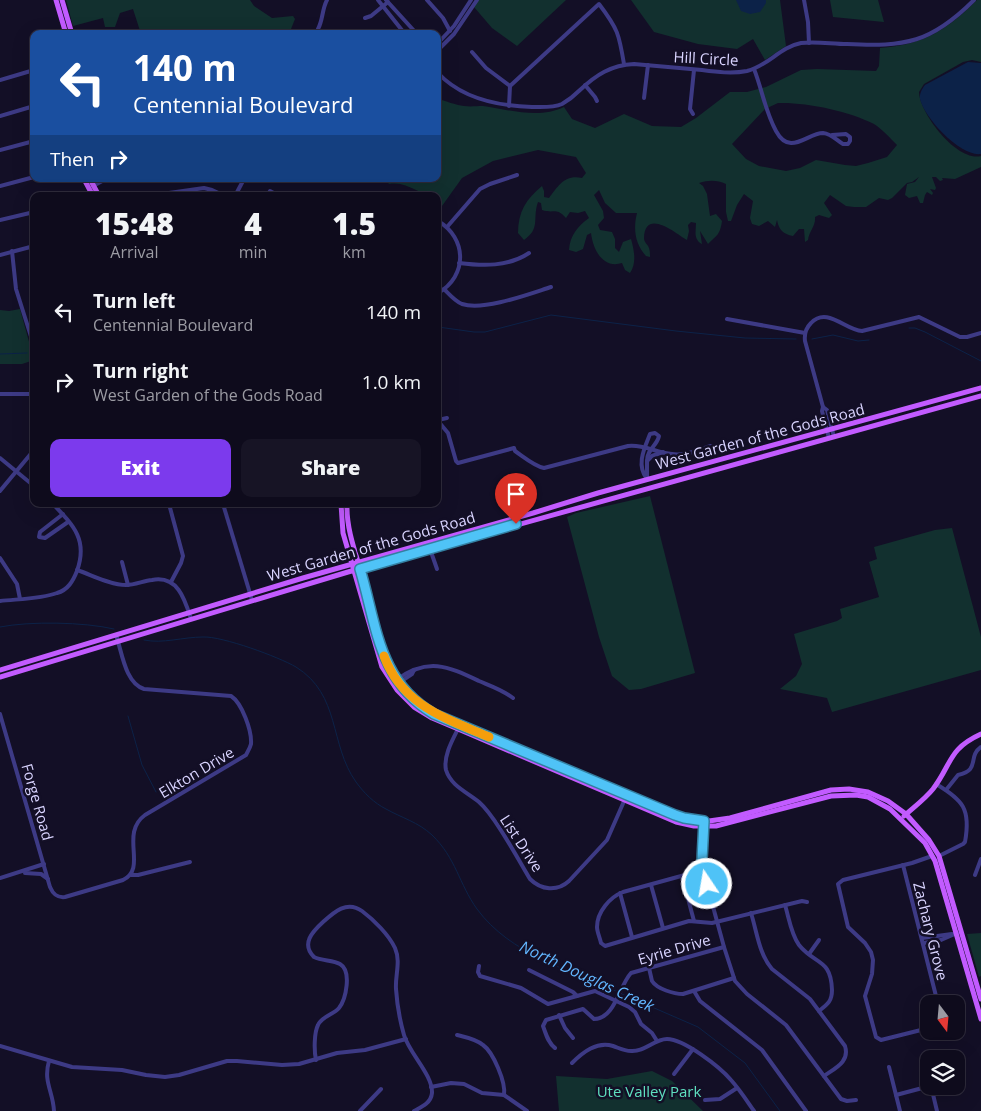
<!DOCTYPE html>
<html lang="en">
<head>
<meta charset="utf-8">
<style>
  :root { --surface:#0e0b1c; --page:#171425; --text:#f1f3f6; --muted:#9b9ba3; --line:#2e2b3b; --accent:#7c3aed }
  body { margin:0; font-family:"Open Sans",sans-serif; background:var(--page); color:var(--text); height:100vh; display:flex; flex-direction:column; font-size:19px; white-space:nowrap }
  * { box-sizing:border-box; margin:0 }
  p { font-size:16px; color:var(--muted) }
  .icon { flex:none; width:28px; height:28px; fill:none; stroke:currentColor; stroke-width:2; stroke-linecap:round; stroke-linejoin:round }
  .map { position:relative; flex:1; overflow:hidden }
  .drawer { position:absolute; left:30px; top:192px; width:411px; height:315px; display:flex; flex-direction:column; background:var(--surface); border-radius:10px; box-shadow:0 5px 20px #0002,0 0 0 1px var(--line) }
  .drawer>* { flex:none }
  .guide { position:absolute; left:30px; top:30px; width:411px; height:152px; border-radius:10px; box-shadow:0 5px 20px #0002,0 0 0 1px var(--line); background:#1a4fa0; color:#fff; overflow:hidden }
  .needle { width:32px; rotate:164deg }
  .tools { position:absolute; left:920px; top:995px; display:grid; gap:10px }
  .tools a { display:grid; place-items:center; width:45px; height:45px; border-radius:10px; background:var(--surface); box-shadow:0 5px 20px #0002,0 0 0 1px var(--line); font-size:25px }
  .pin { position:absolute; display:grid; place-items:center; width:42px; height:42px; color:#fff; margin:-51px -21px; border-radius:50% 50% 50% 0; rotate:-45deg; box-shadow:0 0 5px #0007 }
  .pin .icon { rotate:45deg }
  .me { position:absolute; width:55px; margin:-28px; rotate:348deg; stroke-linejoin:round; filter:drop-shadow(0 0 4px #0008) }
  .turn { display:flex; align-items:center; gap:18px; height:105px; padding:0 20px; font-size:22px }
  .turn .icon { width:65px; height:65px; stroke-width:2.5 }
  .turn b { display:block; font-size:35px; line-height:42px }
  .then { display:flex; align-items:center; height:48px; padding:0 20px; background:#0003; gap:10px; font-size:19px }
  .eta { display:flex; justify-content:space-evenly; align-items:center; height:85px; text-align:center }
  .eta b { font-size:30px; font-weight:800; line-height:35px }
  .button { display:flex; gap:10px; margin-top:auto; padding:10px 20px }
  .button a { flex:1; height:58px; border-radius:10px; background:var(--accent); color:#fff; font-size:20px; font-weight:800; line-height:58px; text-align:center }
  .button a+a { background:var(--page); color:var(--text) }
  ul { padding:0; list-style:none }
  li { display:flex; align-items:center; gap:15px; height:70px; padding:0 20px }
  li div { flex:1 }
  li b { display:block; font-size:19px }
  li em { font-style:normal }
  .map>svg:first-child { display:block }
  .green { fill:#12302f; fill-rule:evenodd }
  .water { fill:#0c2248 }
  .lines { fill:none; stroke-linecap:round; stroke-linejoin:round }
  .stream { stroke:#0c2248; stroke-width:1 }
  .minor { stroke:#3d3a85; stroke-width:4 }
  .major { stroke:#c25bff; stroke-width:5 }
  .route-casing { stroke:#337fa1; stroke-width:12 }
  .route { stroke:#4fc3f7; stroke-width:9 }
  .slow { stroke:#f59e0b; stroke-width:9 }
  .labels { text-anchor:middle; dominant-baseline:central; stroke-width:5; stroke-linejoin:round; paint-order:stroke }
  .street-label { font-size:15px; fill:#d9d4ff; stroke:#130f26 }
  .park-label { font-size:15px; fill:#5fe0c0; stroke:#130f26 }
  .water-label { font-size:16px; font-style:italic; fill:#62b6ff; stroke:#130f26 }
</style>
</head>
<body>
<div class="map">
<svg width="981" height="1111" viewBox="0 0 981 1111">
  <rect width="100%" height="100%" fill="#130f26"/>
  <g class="green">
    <polygon points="66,0 250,0 254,6 272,18 293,16 295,19 289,34 141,34 133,9 120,13 115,27 105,27 103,18 73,26"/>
    <polygon points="478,0 566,0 517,46 492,28 474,7"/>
    <polygon points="631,0 780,0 786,46 765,60 753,39 737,49 698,44 654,32"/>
    <polygon points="830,0 878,0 884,22 833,17"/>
    <path d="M977,0H981V62L972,60L963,62L924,84L919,92C920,114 957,162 981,156V167L955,179L942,178L943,180L940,181L936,177H932L936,188L935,190L930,189L933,193L932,195L927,192L925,195L923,203H920L917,196L909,198L905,195L907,184L915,182L919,177L912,182L907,183L892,198L888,200L879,198L866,207H854L846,206L830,195L824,203L832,215L829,218L819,215L815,217C816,226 809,231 808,240L805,242L804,229H799L793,236C783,234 779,230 777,220L775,227L768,221L759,226L752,224L750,218L753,201L744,194L737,205L731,221H728L726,212V184C717,180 709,180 699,183L703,186L707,194L710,216L716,214L722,221C720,235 717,235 708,244L700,231L702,244C693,239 696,231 696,223L691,222L688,225L689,231L687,240C677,234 645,207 644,238C644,243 648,244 649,248C650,251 650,254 650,257L646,256C635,244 633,229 637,213H616L605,203L599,190L594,195L603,211L604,218L598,225L600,230L612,232L615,239V248L619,252L623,242L631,239C634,250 637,263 630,273L625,270L622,263C603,269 593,250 591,233L587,235L583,249L576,252L569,250C570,235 578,226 589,218L585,211L578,213L570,212L566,218C556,207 554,214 542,210L541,203L538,202C532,219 541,228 524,240L518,233C518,212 526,199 542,186L544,191V197L549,198C558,186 565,174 582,178L586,173L576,157L538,150L493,161L462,178L442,206L438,203V196C418,196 409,181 389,184L385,179H438V99C446,101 455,105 464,106C470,107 477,106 483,106C509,110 540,119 564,107L572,119L595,128L624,114L652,126L681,127L696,118L730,92H747L766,87L801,70L817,69L876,71L879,66L880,48C923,45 947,30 977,0ZM778,103C806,102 849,111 874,124C882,129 890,138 897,145L887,157L868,163L856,166L845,165L816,160L800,168L786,171L759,166L746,159L732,144L765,109Z"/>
    <polygon points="20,309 34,360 22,364 0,364 0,310 9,311"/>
    <polygon points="650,496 695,673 641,689 629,690 612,676 599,637 567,517 576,513"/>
    <polygon points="952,528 981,637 981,670 832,712 827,698 780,689 796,676 802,664 794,634 837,621 842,618 840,609 879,597 869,562 877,559 874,547 935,530"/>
    <polygon points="981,933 981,976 979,977 967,934"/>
    <polygon points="652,1071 672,1081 703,1111 559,1111 556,1076 607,1079"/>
  </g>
  <g class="water">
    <polygon points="736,0 766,0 766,3 760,12 750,14 741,11"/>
    <path d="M968,62L981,63V154C961,157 925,119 920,99C919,94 922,89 925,85Z"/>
  </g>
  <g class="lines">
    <g class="stream">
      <polyline points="438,327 474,332 485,332 551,315 676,331 745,338 796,339"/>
      <polyline points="909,328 915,328 925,332 981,361"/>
      <polyline points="812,339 833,335 858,341 869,340"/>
      <polyline points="0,354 27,353"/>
      <path d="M0,627C30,621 84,622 114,629"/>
      <path d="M144,640C163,644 183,637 203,637C222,636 279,657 296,667C341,695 329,744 356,782C364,793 374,803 386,809C402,818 418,822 432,835C456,858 459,884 477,909C510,954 569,970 618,992"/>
      <polyline points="128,716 142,765 156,792"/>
      <polyline points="622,994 698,1027 745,1063 780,1111"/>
    </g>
    <g class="minor">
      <polyline points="378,0 405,34"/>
      <polyline points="386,0 417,34"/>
      <polyline points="427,0 443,18 450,31"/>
      <polyline points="804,0 808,22 809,43"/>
      <polyline points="365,18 371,16 388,2"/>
      <path d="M318,29C323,20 322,9 327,0"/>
      <polyline points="438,43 454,26 471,0"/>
      <polyline points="438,50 454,34 477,0"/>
      <polyline points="472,52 486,68 510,86"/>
      <path d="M754,69C762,89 765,111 776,131C790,157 807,133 823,133C832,134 836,140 843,144H848L850,141V137L846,134L832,135"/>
      <path d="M438,73C462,99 498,106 532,107C542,107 553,108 562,104C569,100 575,95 580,90C596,75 611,65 634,64C657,66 679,68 702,70C717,72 732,74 747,71C768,66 780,47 801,43C816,41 832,44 847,44C905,47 931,43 974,0"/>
      <polyline points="0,80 34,70"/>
      <polyline points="585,85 595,97 597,101"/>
      <polyline points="644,98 648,65"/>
      <path d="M509,106L510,86L599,4C618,29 619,34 624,64"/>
      <polyline points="693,114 690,109 694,70"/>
      <polyline points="0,116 34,106"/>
      <polyline points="0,150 34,141"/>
      <polyline points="0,186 34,177"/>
      <polyline points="93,186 106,179"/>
      <polyline points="148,196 204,188 212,190 225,196"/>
      <polyline points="235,196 244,179"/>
      <polyline points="267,196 270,191 279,196"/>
      <polyline points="0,220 34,212"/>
      <path d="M438,221C467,238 468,276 438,293"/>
      <polyline points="447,227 480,189 490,184 517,175"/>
      <polyline points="12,251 16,289 34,346"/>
      <polyline points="0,255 34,246"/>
      <path d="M459,263C483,266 508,267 529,253"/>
      <path d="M444,289C450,295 455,301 462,304C484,311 529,294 551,287"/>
      <polyline points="727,319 805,333"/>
      <polyline points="0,394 34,394"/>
      <polyline points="823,407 822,411 829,438"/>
      <polyline points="438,420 447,418"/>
      <path d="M438,421L448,433L456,461L458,463L514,448L515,451C524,457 534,466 544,468L628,446C644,444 656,453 672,454C686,456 698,450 711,446"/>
      <path d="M834,437L827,410L823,407L805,341C804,333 806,328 811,323C827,306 845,330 862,331L919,317L960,337H967L981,333"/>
      <polyline points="0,458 34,486"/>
      <path d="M647,461C647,449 657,446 659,436L655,433L650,434C644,449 636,465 647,479"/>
      <polyline points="647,479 647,461 652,456 663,452"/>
      <polyline points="0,491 34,450"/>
      <polyline points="169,504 183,556 181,563 171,582"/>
      <polyline points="223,504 252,600"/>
      <polyline points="63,514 40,532 39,537 45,538 68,522"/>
      <polyline points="430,549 437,569"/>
      <polyline points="0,558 17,584 20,599"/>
      <polyline points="122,562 128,585"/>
      <path d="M77,570C92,575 110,585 126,585C135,585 143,581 152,580C178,575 185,600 191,619"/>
      <path d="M0,601C17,599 41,599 57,593C68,590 73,581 77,571C88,540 74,526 53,504"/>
      <path d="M396,680C428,657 447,666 479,681C491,686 503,690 513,698"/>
      <polyline points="394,686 412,674 414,670"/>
      <path d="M0,714L50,887C53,894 57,898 65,897L123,880C148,868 119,834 145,815L246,755C248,751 250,748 251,744C252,731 242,703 231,696L144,689C125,683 122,652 116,635"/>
      <path d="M459,727C453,739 443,756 446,770C451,786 467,792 479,802C495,816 518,859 530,879C541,890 557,892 569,881L607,840L625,799"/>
      <path d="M936,784C963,800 971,809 965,842L963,844L939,856"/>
      <path d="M946,790L958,775C981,770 967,757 981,747"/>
      <polyline points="703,823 702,857 703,870 724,947 735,981 747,994 786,1025 841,1099 847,1101 856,1100"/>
      <polyline points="903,865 938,1004"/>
      <path d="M703,870L623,892C610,897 597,912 597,927C597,932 600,938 601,943L605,946L689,921L712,923L802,901L807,902"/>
      <polyline points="25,873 41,874 48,879"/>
      <polyline points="131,875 138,875 190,862"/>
      <polyline points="975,875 981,859"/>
      <polyline points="682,876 694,921"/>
      <polyline points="0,878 44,864"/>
      <polyline points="651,885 663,928"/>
      <polyline points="620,893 632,937"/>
      <path d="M785,905C789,918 791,934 799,945C815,965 831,958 832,990C832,1001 828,1004 819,1011"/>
      <path d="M751,913C757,932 759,954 772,969L810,999L845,1046C850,1062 835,1068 824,1076"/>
      <polyline points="922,938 952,934"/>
      <polyline points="924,943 941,940 957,933"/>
      <polyline points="809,954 819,940"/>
      <polyline points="479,966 478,972 480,976 521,988 548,1004 595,991 629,1007 635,1012 641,1024 652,1033 657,1041"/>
      <path d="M649,968C650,972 651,977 652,981C657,989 674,994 683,994L734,978"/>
      <polyline points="529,970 573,992 577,996"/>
      <polyline points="694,991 700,1001 762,1050 806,1111"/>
      <polyline points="559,1015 565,1028 573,1038"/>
      <polyline points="929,1028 881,1040 876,1037 865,996 872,974 873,960 871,952 865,943 848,927 838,884 843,880 912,863 932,856"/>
      <path d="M457,1035C465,1037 476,1039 483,1045C493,1052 506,1082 504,1095"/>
      <polyline points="0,1046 72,1067 122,1070 146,1075 165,1077 179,1075 227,1061 237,1061 282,1065 299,1064 337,1053 365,1050 406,1039"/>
      <path d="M555,1048C548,1043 546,1034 543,1026L546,1020L583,1009L594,1019C615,1019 619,986 631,973L724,947"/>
      <polyline points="924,1059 929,1078"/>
      <path d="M316,1060C314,1051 314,1033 318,1025C322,1016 333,1015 339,1008C346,999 352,971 340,964C333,960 322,961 314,957C301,944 312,932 323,922C334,912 347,900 362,911C374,920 389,935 395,948C401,962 395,975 396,989C397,1004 400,1021 404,1035C409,1053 433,1075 432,1093C431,1103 422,1107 414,1111"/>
      <path d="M49,1061C43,1082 53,1091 54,1111"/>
      <path d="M572,1063C583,1052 597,1041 613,1046C619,1048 624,1051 631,1051C645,1052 654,1039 667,1039C684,1039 720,1067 731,1080C740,1090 747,1101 754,1111"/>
      <polyline points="889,1067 900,1111"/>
      <polyline points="674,1074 693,1049"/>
      <polyline points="931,1086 937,1111"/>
      <polyline points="431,1087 451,1083 464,1084 482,1093 504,1095 527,1111"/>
      <polyline points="896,1095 930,1086"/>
      <polyline points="705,1100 720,1099 737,1088"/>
      <polyline points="360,1111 381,1089"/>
    </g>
    <g class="major">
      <polyline points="56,0 66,34"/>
      <polyline points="62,0 72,34"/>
      <polyline points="84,179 93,196"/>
      <polyline points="90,179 99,196"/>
      <polyline points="341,504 343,533 382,667 397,690 414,707 432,718 458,729 676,822 694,826 716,826 831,796 856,795 868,797 890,809 925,843 935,861 981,1019"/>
      <path d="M347,504C346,533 359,561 366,589C374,619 378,657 398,682C415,704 435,714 460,725L627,795L684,818L695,821H709L730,818L831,790L849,789L868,792L888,801L906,814L929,840L939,856L981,999"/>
      <polyline points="0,670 303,578 533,513 598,493 981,388"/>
      <polyline points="0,677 348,572 981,396"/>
      <path d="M904,816C914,807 925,799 933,789C952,764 948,749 981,734"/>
    </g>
  </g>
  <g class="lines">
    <g class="route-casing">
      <path id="route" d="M516,524L360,569C377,626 378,681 434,714L675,815L684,818L704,821L702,860L707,884"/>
    </g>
    <use href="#route" class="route"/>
    <path class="slow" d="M384,656C402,705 445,718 489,737"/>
  </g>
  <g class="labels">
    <g class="street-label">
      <text transform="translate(706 58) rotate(3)">Hill Circle</text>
      <text transform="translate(760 436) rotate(-15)">West Garden of the Gods Road</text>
      <text transform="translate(371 546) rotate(-16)">West Garden of the Gods Road</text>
      <text transform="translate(196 772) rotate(-31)">Elkton Drive</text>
      <text transform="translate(38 802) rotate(74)">Forge Road</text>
      <text transform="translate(522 843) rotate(57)">List Drive</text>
      <text transform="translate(931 931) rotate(76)">Zachary Grove</text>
      <text transform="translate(674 949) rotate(-16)">Eyrie Drive</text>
    </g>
    <g class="park-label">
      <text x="649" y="1091">Ute Valley Park</text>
    </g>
    <g class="water-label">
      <text transform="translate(587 976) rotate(25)">North Douglas Creek</text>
    </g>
  </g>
</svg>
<div class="tools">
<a><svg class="needle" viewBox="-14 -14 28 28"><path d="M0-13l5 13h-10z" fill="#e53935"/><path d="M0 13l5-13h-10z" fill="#9b9ba3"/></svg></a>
<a><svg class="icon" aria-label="layers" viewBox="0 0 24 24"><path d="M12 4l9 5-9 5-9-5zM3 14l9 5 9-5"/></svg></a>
</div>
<div class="pin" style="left:516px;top:524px;background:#d93025"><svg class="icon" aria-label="arrive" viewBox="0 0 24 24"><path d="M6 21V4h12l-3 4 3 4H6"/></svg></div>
<svg class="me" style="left:707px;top:884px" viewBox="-20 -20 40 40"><circle r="17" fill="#4fc3f7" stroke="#fff" stroke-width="3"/><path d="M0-11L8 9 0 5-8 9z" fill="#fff"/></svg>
<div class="guide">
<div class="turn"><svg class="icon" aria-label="left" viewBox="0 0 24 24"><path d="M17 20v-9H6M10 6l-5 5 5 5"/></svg><div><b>140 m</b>Centennial Boulevard</div></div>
<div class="then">Then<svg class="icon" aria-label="right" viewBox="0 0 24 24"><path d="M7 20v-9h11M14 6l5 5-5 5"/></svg></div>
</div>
<section class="drawer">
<div class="eta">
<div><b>15:48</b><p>Arrival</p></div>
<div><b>4</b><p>min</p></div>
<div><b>1.5</b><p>km</p></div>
</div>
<ul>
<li><svg class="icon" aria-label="left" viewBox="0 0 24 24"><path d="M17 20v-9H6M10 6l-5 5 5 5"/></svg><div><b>Turn left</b><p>Centennial Boulevard</p></div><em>140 m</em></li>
<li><svg class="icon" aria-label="right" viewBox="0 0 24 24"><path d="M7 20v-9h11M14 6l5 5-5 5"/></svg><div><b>Turn right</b><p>West Garden of the Gods Road</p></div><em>1.0 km</em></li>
</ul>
<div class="button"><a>Exit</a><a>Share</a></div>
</section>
</div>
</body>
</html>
